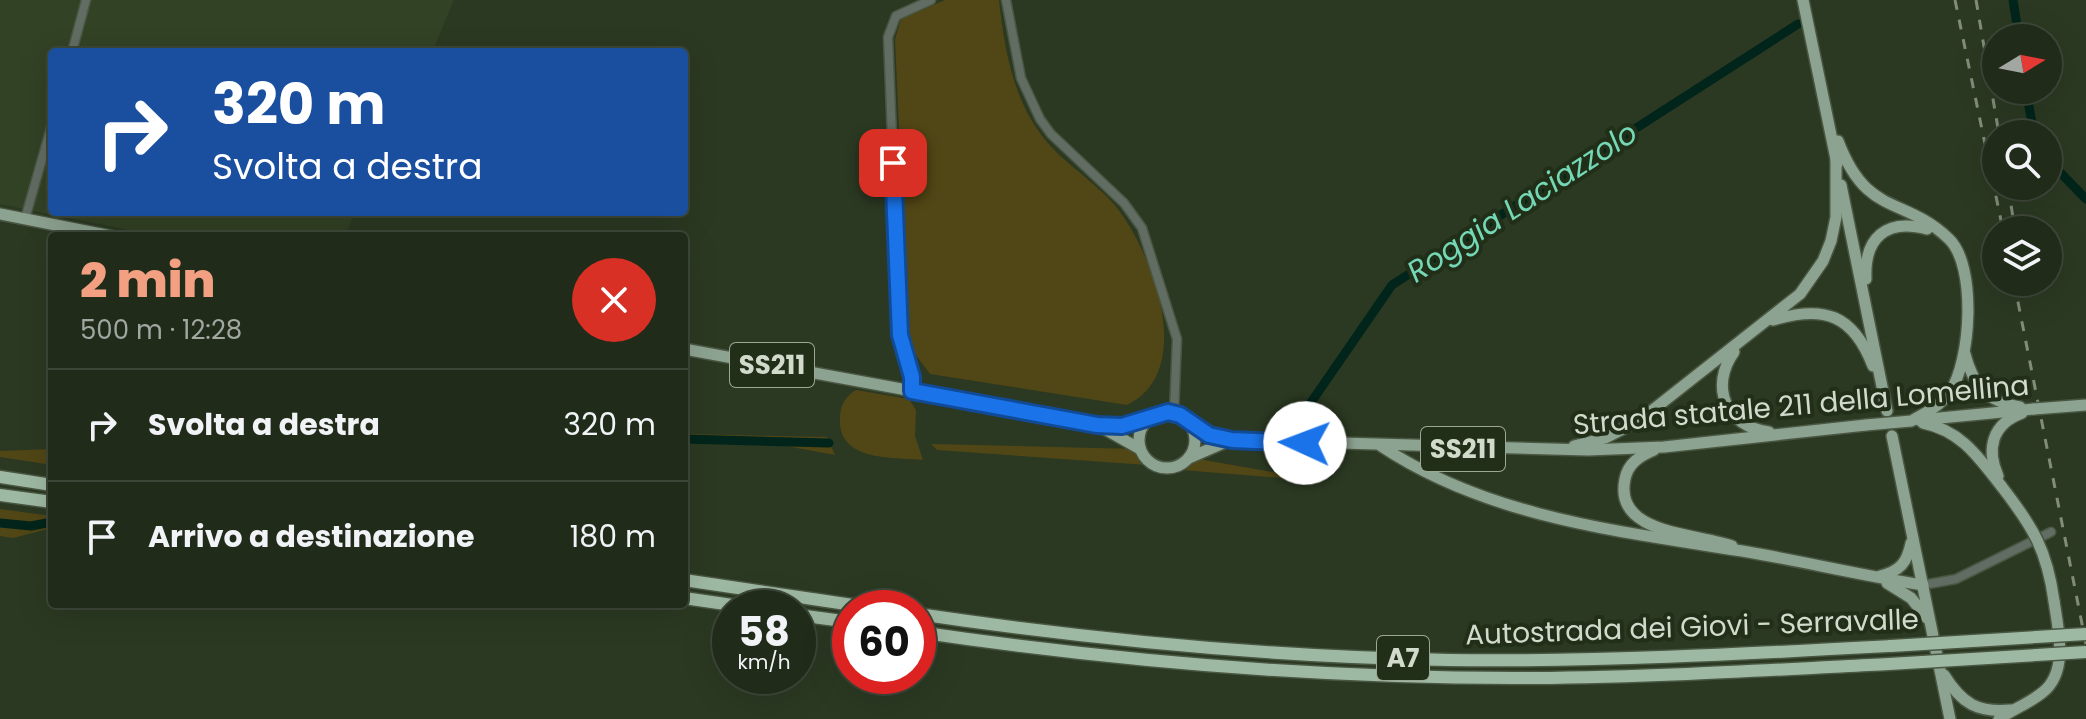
<!DOCTYPE html>
<html lang="it">
<head>
<meta charset="utf-8">
<style>
  :root { --surface:#202b1a; --page:#283323; --text:#f1f3f6; --muted:#a2a7a2; --line:#3d4739; --accent:#f2a081 }
  body { margin:0; font-family:Poppins,sans-serif; background:var(--page); color:var(--text); height:100vh; display:flex; flex-direction:column; font-size:30px; white-space:nowrap }
  * { box-sizing:border-box; margin:0 }
  p { font-size:26px; color:var(--muted) }
  .icon { flex:none; width:44px; height:44px; fill:none; stroke:currentColor; stroke-width:2; stroke-linecap:round; stroke-linejoin:round }
  .map { position:relative; flex:1; overflow:hidden }
  .details { position:absolute; left:48px; top:232px; width:640px; height:376px; display:flex; flex-direction:column; background:var(--surface); border-radius:8px; box-shadow:0 8px 32px #0002,0 0 0 2px var(--line) }
  .details>* { flex:none }
  .top-card { position:absolute; left:48px; top:48px; width:640px; height:168px; border-radius:8px; box-shadow:0 8px 32px #0002,0 0 0 2px var(--line); background:#1a4fa0; color:#fff; overflow:hidden }
  .needle { width:52px; rotate:80deg }
  .fabs { position:absolute; left:1982px; top:24px; display:grid; gap:16px }
  .fabs a { display:grid; place-items:center; width:80px; height:80px; border-radius:50%; background:var(--surface); box-shadow:0 8px 32px #0002,0 0 0 2px var(--line); font-size:40px }
  .speed { position:absolute; left:712px; top:590px; display:flex; gap:16px; font-size:40px; font-weight:700; text-align:center }
  .speed>* { display:grid; place-content:center; width:104px; height:104px; border-radius:50%; background:var(--surface); box-shadow:0 8px 32px #0002,0 0 0 2px var(--line); line-height:1 }
  .speed small { font-size:20px; font-weight:400 }
  .speed .limit { border:12px solid #d22; background:#fff; color:#111 }
  .pin { position:absolute; display:grid; place-items:center; width:68px; height:68px; color:#fff; margin:-34px; border-radius:16px; box-shadow:0 4px 12px #0006 }
  .me { position:absolute; width:88px; margin:-44px; rotate:272deg; stroke-linejoin:round; filter:drop-shadow(0 0 6px #0008) }
  .turn { display:flex; align-items:center; gap:28px; height:168px; padding:0 32px; font-size:36px }
  .turn .icon { width:104px; height:104px; stroke-width:2.5 }
  .turn b { display:block; font-size:56px; line-height:68px }
  .round { display:grid; place-items:center; flex:none; width:84px; height:84px; border-radius:42px; background:var(--page) }
  .overview { display:flex; align-items:center; justify-content:space-between; height:136px; padding:0 32px }
  h1 { font-size:48px; font-weight:800; line-height:60px; color:var(--accent) }
  ul { padding:0; list-style:none }
  li { display:flex; align-items:center; gap:24px; height:112px; padding:0 32px; border-top:2px solid var(--line) }
  li div { flex:1 }
  li b { display:block; font-size:30px }
  li em { font-style:normal }
  .map>svg:first-child { display:block }
  .built { fill:#324225 }
  .green { fill:#514615 }
  .lines { fill:none; stroke-linecap:round; stroke-linejoin:round }
  .canal { stroke:#01251b; stroke-width:9 }
  .minor-casing { stroke:#495641; stroke-width:11 }
  .major-casing { stroke:#495641; stroke-width:14 }
  .highway-casing { stroke:#495641; stroke-width:15 }
  .minor { stroke:#616c63; stroke-width:8 }
  .major { stroke:#8da391; stroke-width:11 }
  .highway { stroke:#9eb9a3; stroke-width:12 }
  .rail { stroke:#818c79; stroke-width:3; stroke-dasharray:10 10; stroke-linecap:butt }
  .major-bridge-casing { stroke:#495641; stroke-width:14; stroke-linecap:butt }
  .highway-bridge-casing { stroke:#495641; stroke-width:15; stroke-linecap:butt }
  .major-bridge { stroke:#8da391; stroke-width:11 }
  .highway-bridge { stroke:#9eb9a3; stroke-width:12 }
  .route-casing { stroke:#114b97; stroke-width:20 }
  .route { stroke:#1a73e8; stroke-width:14 }
  .labels { text-anchor:middle; dominant-baseline:central; stroke-width:8; stroke-linejoin:round; paint-order:stroke }
  .shield { fill:#222f18; stroke:#9da796; stroke-width:2 }
  .shield-label { font-size:26px; font-weight:bold; fill:#d2dacc }
  .street-label { font-size:28px; fill:#d2dacc; stroke:#222f18 }
  .water-label { font-size:30px; font-style:italic; fill:#74d7b6; stroke:#222f18 }
</style>
</head>
<body>
<div class="map">
<svg width="2086" height="719" viewBox="0 0 2086 719">
  <rect width="100%" height="100%" fill="#2b3922"/>
  <polygon class="built" points="0,0 454,0 432,52 52,52 52,212 355,212 345,236 159,236 0,204"/>
  <g class="green">
    <path d="M945,0H999C1004,46 1012,95 1040,133C1059,160 1089,177 1111,201C1151,245 1199,371 1127,405L930,374L909,346L895,40L901,19Z"/>
    <path d="M856,390L909,399L916,410L915,436L923,460C892,457 836,462 840,416C841,404 846,396 856,390Z"/>
    <polygon points="684,434 827,437 835,455 775,444 684,442"/>
    <polygon points="931,444 1137,449 1147,465 937,450"/>
    <polygon points="52,449 52,465 0,457 0,451"/>
    <polygon points="1193,458 1295,476 1295,479 1182,470"/>
    <polygon points="0,509 52,516 52,528 13,538 0,536"/>
  </g>
  <g class="lines">
    <g class="canal">
      <polyline points="2013,0 2019,38"/>
      <polyline points="2026,90 2034,134"/>
      <polyline points="2048,160 2086,199"/>
      <polyline points="1296,430 1312,401 1392,285 1798,24"/>
      <polyline points="684,439 829,443"/>
      <polyline points="0,523 31,526 52,522"/>
    </g>
    <g class="minor-casing">
      <g id="minor">
        <polyline points="1006,0 1021,78 1040,119 1051,134 1124,203 1142,228 1177,339 1174,413"/>
        <polyline points="72,52 86,0"/>
        <polyline points="25,219 52,124"/>
        <polyline points="912,391 909,363 900,335 888,37 896,16 931,0"/>
        <polyline points="1923,585 1956,579 2051,532"/>
      </g>
    </g>
    <g class="major-casing">
      <g id="major">
        <polyline points="1803,0 1837,164"/>
        <path d="M1838,141C1867,218 1903,195 1949,239C1977,266 1971,361 1950,392C1940,406 1926,413 1911,421"/>
        <polyline points="1841,185 1887,411"/>
        <polyline points="0,214 111,236"/>
        <path d="M1866,279C1864,238 1886,218 1927,229"/>
        <path d="M1773,320C1824,305 1853,314 1873,366"/>
        <polyline points="684,349 1097,425 1146,421"/>
        <path d="M1734,352C1709,387 1726,427 1769,432"/>
        <path d="M1965,354C1973,385 1987,402 2020,407"/>
        <circle cx="1167" cy="440" r="28"/>
        <polyline points="1919,420 2034,409"/>
        <polyline points="1189,422 1209,435 1232,440 1588,450 1664,447 1866,425"/>
        <path d="M1923,423C1962,431 1979,458 2002,487"/>
        <polyline points="1101,427 1140,449"/>
        <polyline points="1892,436 1950,719"/>
        <path d="M1381,446C1489,518 1623,532 1748,552C1806,562 1864,576 1923,585"/>
        <polyline points="1574,446 1605,438 1640,420 1800,294 1823,261 1831,241 1836,217 1836,159"/>
        <path d="M1654,450C1640,456 1628,463 1625,479C1613,535 1697,533 1732,546"/>
        <polyline points="1189,458 1228,441"/>
        <path d="M1998,476C1986,449 1992,424 2022,413"/>
        <path d="M1880,576C1900,571 1907,563 1911,543"/>
        <polyline points="1887,583 1911,598 1927,618"/>
        <path d="M1944,675C1962,704 1978,713 2011,710"/>
        <path d="M1999,719C2013,709 2030,703 2043,692C2069,671 2058,629 2054,601"/>
      </g>
    </g>
    <g class="highway-casing">
      <g id="highway">
        <polyline points="0,477 52,485"/>
        <polyline points="0,495 52,502"/>
        <polyline points="684,580 873,608"/>
        <polyline points="684,598 753,608"/>
        <path d="M918,614C1094,640 1271,657 1449,660C1596,662 1743,654 1891,646"/>
        <polyline points="798,615 850,622"/>
        <path d="M918,632C1122,662 1327,679 1533,678C1652,677 1771,670 1889,664"/>
      </g>
    </g>
    <use href="#minor" class="minor"/>
    <use href="#major" class="major"/>
    <use href="#highway" class="highway"/>
    <g class="rail">
      <polyline points="1955,0 2003,230"/>
      <polyline points="1976,0 1999,134"/>
      <polyline points="2008,186 2015,230"/>
      <polyline points="2014,282 2086,644"/>
    </g>
    <g class="major-bridge-casing">
      <g id="major-bridge">
        <polyline points="2034,409 2086,405"/>
        <polyline points="1866,425 1911,421"/>
        <path d="M2002,487C2033,527 2047,550 2054,601"/>
      </g>
    </g>
    <g class="highway-bridge-casing">
      <g id="highway-bridge">
        <polyline points="1891,646 2086,634"/>
        <polyline points="1889,664 2086,652"/>
      </g>
    </g>
    <use href="#major-bridge" class="major-bridge"/>
    <use href="#highway-bridge" class="highway-bridge"/>
  </g>
  <g class="lines">
    <g class="route-casing">
      <polyline id="route" points="893,163 900,335 912,377 912,391 1097,425 1122,426 1168,412 1180,415 1209,435 1232,440 1305,443"/>
    </g>
    <use href="#route" class="route"/>
  </g>
  <g class="labels">
    <g class="shield">
      <rect x="730" y="343" width="84" height="44" rx="6"/>
      <rect x="1421" y="427" width="84" height="44" rx="6"/>
      <rect x="1377" y="636" width="52" height="44" rx="6"/>
    </g>
    <g class="shield-label">
      <text x="772" y="365">SS211</text>
      <text x="1463" y="449">SS211</text>
      <text x="1403" y="658">A7</text>
    </g>
    <g class="street-label">
      <text transform="translate(1801 405) rotate(-5)">Strada statale 211 della Lomellina</text>
      <text transform="translate(1692 627) rotate(-2)">Autostrada dei Giovi - Serravalle</text>
    </g>
    <g class="water-label">
      <text transform="translate(1522 202) rotate(-33)">Roggia Laciazzolo</text>
    </g>
  </g>
</svg>
<div class="fabs">
<a><svg class="needle" viewBox="-14 -14 28 28"><path d="M0-13l5 13h-10z" fill="#e53935"/><path d="M0 13l5-13h-10z" fill="#a2a7a2"/></svg></a>
<a><svg class="icon" aria-label="search" viewBox="0 0 24 24"><circle cx="10" cy="10" r="6"/><path d="M15 15l6 6"/></svg></a>
<a><svg class="icon" aria-label="layers" viewBox="0 0 24 24"><path d="M12 4l9 5-9 5-9-5zM3 14l9 5 9-5"/></svg></a>
</div>
<div class="speed"><div>58<small>km/h</small></div><div class="limit">60</div></div>
<div class="pin" style="left:893px;top:163px;background:#d93025"><svg class="icon" aria-label="arrive" viewBox="0 0 24 24"><path d="M6 21V4h12l-3 4 3 4H6"/></svg></div>
<svg class="me" style="left:1305px;top:443px" viewBox="-20 -20 40 40"><circle r="19" fill="#fff"/><path d="M0-13L10 11 0 6-10 11z" fill="#1a73e8"/></svg>
<div class="top-card">
<div class="turn"><svg class="icon" aria-label="right" viewBox="0 0 24 24"><path d="M7 20v-9h11M14 6l5 5-5 5"/></svg><div><b>320 m</b>Svolta a destra</div></div>
</div>
<section class="details">
<div class="overview"><div><h1>2 min</h1><p>500 m · 12:28</p></div><a class="round" style="background:#d93025;color:#fff"><svg class="icon" aria-label="close" viewBox="0 0 24 24"><path d="M6 6l12 12M18 6L6 18"/></svg></a></div>
<ul>
<li><svg class="icon" aria-label="right" viewBox="0 0 24 24"><path d="M7 20v-9h11M14 6l5 5-5 5"/></svg><div><b>Svolta a destra</b></div><em>320 m</em></li>
<li><svg class="icon" aria-label="arrive" viewBox="0 0 24 24"><path d="M6 21V4h12l-3 4 3 4H6"/></svg><div><b>Arrivo a destinazione</b></div><em>180 m</em></li>
</ul>
</section>
</div>
</body>
</html>
